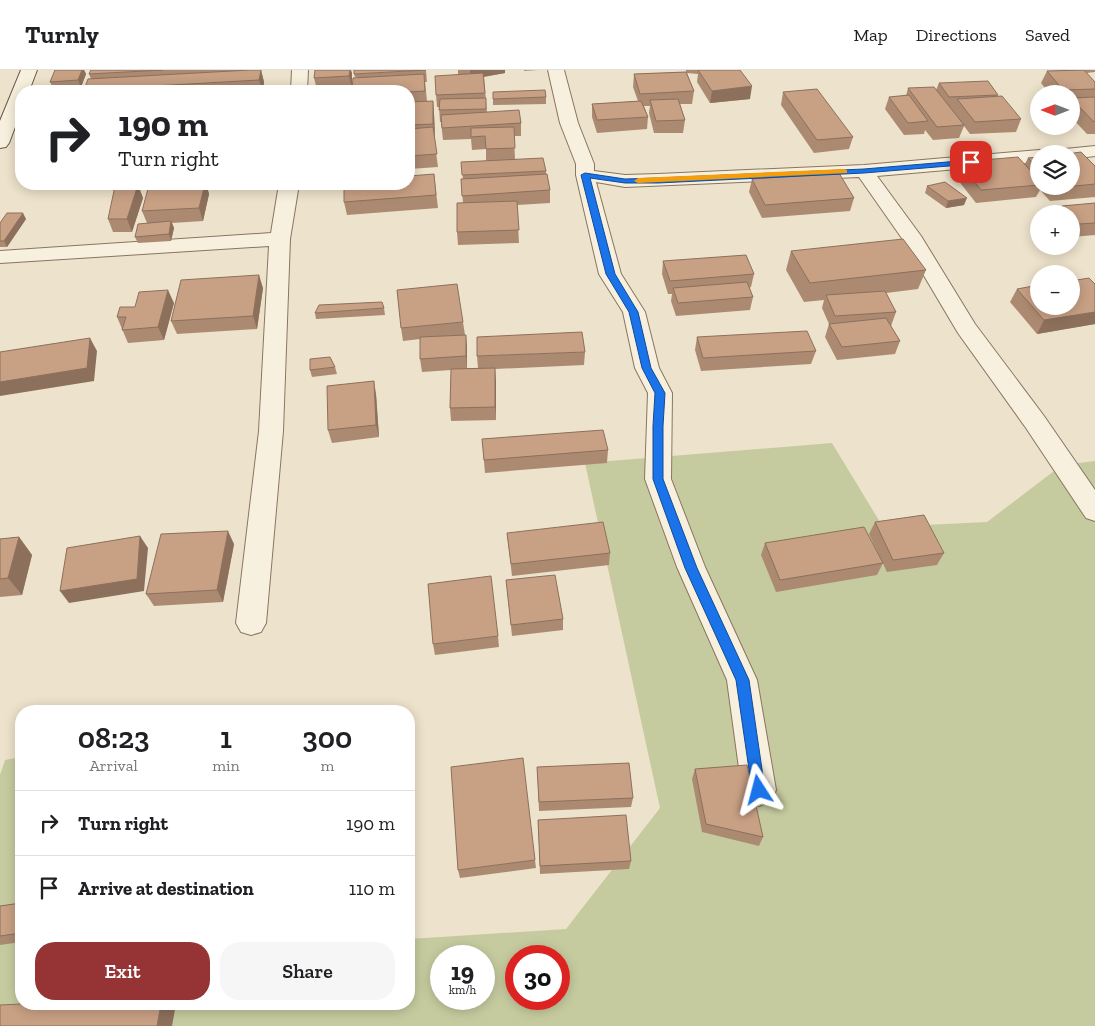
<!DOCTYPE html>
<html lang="en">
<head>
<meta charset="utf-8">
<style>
  :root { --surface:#fff; --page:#f6f6f6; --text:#202124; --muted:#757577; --line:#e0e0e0; --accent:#953335 }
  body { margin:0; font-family:"Zilla Slab",serif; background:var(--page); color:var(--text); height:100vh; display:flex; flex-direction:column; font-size:19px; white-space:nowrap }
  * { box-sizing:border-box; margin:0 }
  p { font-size:16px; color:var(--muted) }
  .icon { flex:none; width:28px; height:28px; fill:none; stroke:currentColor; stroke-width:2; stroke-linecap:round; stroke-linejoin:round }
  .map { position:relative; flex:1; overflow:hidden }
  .sheet { position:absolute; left:15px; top:635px; width:400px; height:305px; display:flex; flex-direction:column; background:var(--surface); border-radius:20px; box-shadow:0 2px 12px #0003 }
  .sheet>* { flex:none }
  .top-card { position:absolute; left:15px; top:15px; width:400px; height:105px; border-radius:20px; box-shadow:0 2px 12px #0003; background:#fff; color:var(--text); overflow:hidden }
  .needle { width:32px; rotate:270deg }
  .tools { position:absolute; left:1030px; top:15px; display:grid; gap:10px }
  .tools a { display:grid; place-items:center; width:50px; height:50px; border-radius:50%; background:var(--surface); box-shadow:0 2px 12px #0003; font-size:25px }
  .speed { position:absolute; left:430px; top:875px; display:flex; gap:10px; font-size:25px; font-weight:700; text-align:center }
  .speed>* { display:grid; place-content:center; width:65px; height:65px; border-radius:50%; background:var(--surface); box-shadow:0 2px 12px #0003; line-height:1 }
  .speed small { font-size:12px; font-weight:400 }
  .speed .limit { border:8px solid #d22; background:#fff; color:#111 }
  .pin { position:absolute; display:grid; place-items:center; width:42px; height:42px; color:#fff; margin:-21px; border-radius:10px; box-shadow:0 2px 8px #0006 }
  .me { position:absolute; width:55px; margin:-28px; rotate:351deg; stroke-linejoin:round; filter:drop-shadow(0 0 4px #0008) }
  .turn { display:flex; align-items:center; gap:18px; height:105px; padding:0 20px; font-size:22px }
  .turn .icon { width:65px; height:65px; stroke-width:2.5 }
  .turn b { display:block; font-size:35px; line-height:42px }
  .eta { display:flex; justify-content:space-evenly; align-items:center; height:85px; text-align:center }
  .eta b { font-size:30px; font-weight:600; line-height:35px }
  .cta { display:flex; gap:10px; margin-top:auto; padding:10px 20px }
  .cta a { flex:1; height:58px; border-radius:20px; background:var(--accent); color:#fff; font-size:20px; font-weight:600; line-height:58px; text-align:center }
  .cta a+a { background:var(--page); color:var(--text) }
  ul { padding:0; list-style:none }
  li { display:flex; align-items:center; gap:15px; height:65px; padding:0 20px; border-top:1px solid var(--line) }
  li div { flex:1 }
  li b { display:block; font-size:19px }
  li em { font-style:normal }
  header { display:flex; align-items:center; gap:30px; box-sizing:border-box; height:70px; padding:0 25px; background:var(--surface); border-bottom:1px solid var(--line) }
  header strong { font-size:24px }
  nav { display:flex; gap:28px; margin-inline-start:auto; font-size:18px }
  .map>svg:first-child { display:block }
  .green { fill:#c6cb9f; fill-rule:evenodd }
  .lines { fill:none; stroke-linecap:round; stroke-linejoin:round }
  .street-casing { stroke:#897560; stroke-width:2 }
  .secondary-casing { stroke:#6b5743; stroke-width:2 }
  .street { fill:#f8f0de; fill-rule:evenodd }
  .secondary { fill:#f8f0de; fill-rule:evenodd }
  .wall { fill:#ac8a72 }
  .shaded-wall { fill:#8c705c }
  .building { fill:#c8a084; stroke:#8c705c }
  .route { fill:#1a73e8; stroke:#114b97 }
  .slow { fill:#f59e0b }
</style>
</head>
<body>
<header>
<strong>Turnly</strong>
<nav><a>Map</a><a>Directions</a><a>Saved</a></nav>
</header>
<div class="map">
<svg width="1095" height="956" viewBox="0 0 1095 956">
  <rect width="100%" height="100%" fill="#ede2cb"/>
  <path class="green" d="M832,373L883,457L987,452L1062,395L1095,391V956H0V705L5,690L21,687V934H409V869L566,859L660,738L585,393ZM441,886H484V929H441ZM516,886H559V929H516Z"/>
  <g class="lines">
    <g class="street-casing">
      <g id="street">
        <polygon points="292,0 308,0 307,21 291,21"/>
        <polygon points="548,0 564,0 578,53 594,94 594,101 625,105 658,104 864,95 1039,80 1047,84 1039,84 1039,92 877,106 921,166 975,254 1044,346 1095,420 1095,451 1086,448 1026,358 958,263 901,167 859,107 625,117 596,112 621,204 645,242 659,298 672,323 671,409 705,497 757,610 776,720 771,731 759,736 747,731 742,720 727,610 677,497 645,409 648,323 635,298 623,242 599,204 576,105 576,94 560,53"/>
        <polygon points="1095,76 1095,86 1071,89 1071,84 1052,84 1055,80"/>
        <polygon points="279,114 299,114 290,169 283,361 266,553 261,562 251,565 241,562 236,553 259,361 269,176 0,193 0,181 271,163"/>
      </g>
    </g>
    <g class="secondary-casing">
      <polygon id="secondary" points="21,0 37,0 29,21 21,21 21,41 9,73 6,77 0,78 0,51"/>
    </g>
    <use href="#street" class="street"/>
    <use href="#secondary" class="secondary"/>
  </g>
  <g class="wall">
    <polygon points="55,0 84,0 86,4 81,17 53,18 50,12"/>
    <polygon points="91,0 261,0 264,12 263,21 84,21 84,20 91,9 89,4"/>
    <polygon points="426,0 427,12 425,12 427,31 433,31 434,44 435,66 434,67 438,97 409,99 409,21 355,7 354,4"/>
    <polygon points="458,0 505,0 505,3 484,7 487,42 521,53 521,66 514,66 515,89 546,101 546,104 550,120 550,133 517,135 519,173 458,175 457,162 463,133 461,109 463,109 461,92 486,91 486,79 472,80 471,69 443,70 441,52 440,52 439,37 437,37 436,25 458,5"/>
    <polygon points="524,0 538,0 524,1"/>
    <polygon points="686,0 740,0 750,29 710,33 697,12 698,4 687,3 694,21 692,34 680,34 685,50 683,63 654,63 649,43 650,36 644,36 648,47 647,59 597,63 592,47 592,34 638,31 633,17 634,4 686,2"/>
    <polygon points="1075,0 1095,0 1095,2 1086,3 1095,12 1095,64 1087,64 1071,47 1071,24 1050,24 1041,13 1047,1"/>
    <polygon points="352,3 352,18 317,20 314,8"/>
    <polygon points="939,13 998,25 997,27 1021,49 1016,62 970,64 964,56 959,68 933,70 925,60 924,64 904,65 885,39 889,27 906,26 908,18 936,20"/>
    <polygon points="493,22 546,27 546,34 493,35"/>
    <polygon points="783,22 853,67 849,79 814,83 781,35"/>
    <polygon points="1039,87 1039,116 1071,116 1095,96 1095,127 1050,131 1040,120 1036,127 976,133 954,105 959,92 1025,94 1028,88"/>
    <polygon points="434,104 438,138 347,145 344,132"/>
    <polygon points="752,109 854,128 850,141 762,148 749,122"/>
    <polygon points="151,114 206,114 209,124 203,151 172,153 174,158 171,171 138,173 135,167 147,153 142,141 152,115"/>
    <polygon points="138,115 143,128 132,162 113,162 108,149"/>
    <polygon points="927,116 964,135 946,138 925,123"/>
    <polygon points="1095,133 1095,165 1072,167 1071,144 1058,144 1062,136"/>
    <polygon points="26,149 7,177 0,177 0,153"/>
    <polygon points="791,181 926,200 918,219 886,223 896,242 891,256 900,271 895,284 837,290 825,267 829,254 822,238 824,230 804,232 786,200"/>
    <polygon points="663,191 754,204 751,217 749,218 753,227 750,240 676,246 671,231 672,224 668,224 662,204"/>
    <polygon points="1095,214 1095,254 1037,264 1010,232 1017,219"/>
    <polygon points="263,218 257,259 177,264 171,251"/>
    <polygon points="174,233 164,270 128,273 117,247"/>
    <polygon points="384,238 385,245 316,249 315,243"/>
    <polygon points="463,252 467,278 467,299 478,298 477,286 585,282 584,295 495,299 496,350 451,351 450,338 451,300 422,302 420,289 420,269 403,271 401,258"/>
    <polygon points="697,267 816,281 811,294 701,301 695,280"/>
    <polygon points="335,297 337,304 312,307 310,300"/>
    <polygon points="376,324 379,367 332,373 328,360"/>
    <polygon points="482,369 608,380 607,393 485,403"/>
    <polygon points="875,452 944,483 937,495 887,502 869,464"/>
    <polygon points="507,463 610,483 609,495 512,506"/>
    <polygon points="19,467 32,485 22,525 0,527 0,469"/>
    <polygon points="765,473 883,493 877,505 776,522 761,485"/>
    <polygon points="234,474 223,532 154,536 146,524"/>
    <polygon points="506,510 563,549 563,560 512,566"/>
    <polygon points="498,566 499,577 435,585 433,574"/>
    <polygon points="537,697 633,728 631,737 539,741"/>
    <polygon points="695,699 763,767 759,776 702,762 692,709"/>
    <polygon points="538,750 631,791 629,799 540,804"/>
    <polygon points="535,790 536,798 460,808 458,800"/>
    <polygon points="21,833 21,872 0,875 0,836"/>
  </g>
  <g class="shaded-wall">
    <polygon points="82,0 84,0 86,4 81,17 78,10"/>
    <polygon points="261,0 264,12 263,21 259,10"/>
    <polygon points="350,0 351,0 352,3 352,18 349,6"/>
    <polygon points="470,0 505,0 505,3 470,9"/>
    <polygon points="752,16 750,29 710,33 712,21"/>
    <polygon points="433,31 434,44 435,66 433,54"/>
    <polygon points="205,114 206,114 209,124 203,151 199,138"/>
    <polygon points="138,115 143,128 132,162 127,149"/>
    <polygon points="967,128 964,135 946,138 948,131"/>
    <polygon points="23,143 26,149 7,177 4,171"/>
    <polygon points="171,151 174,158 171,171 169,164"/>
    <polygon points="259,205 263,218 257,259 253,246"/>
    <polygon points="168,220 174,233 164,270 158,257"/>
    <polygon points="1095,242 1095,254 1037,264 1044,250"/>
    <polygon points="466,265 467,278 467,299 466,286"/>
    <polygon points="90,268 97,281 94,311 0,326 0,312"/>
    <polygon points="495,298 496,311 496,350 495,337"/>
    <polygon points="374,311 376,324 379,367 376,355"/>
    <polygon points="228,461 234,474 223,532 217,520"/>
    <polygon points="140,466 148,478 144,521 69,533 60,521"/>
    <polygon points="19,467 32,485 22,525 8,508"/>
    <polygon points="161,934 176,934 172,956 157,956"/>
  </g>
  <g class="building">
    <polygon points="55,0 82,0 78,10 50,12"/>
    <polygon points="91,0 163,0 89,4"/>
    <polygon points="250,0 261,0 259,10 84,20 88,9"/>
    <polygon points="315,0 350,0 349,6 314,8"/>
    <polygon points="354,0 426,0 354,4"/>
    <polygon points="698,0 740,0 752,16 712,21"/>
    <polygon points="1084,0 1095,12 1095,19 1063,20 1047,1"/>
    <polygon points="686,2 694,21 640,24 634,4"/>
    <polygon points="483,3 485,23 436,25 435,6"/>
    <polygon points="424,4 425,21 409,22 409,21 352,21 353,8"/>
    <polygon points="988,11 998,25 949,27 939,13"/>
    <polygon points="934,17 964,55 937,57 908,18"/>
    <polygon points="817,19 853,67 817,70 783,22"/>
    <polygon points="168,20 168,21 148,21"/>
    <polygon points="545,20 546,27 493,29 493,22"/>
    <polygon points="909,25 928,51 908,53 889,27"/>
    <polygon points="1002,26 1021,49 975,52 957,29"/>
    <polygon points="1095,27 1095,51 1094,52 1071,28"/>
    <polygon points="486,28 486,39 439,40 440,29"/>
    <polygon points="678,29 685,50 656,51 650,30"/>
    <polygon points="433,31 433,54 409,55 409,32"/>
    <polygon points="641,31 648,47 597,50 592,34"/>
    <polygon points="519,40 521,53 442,58 441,45"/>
    <polygon points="433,57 437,84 409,86 409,59"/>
    <polygon points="514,57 515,78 486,79 485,66 471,67 471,58"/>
    <polygon points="1081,82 1095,96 1095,114 1056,118 1054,116 1071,116 1071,84 1067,84"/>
    <polygon points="1018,87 1039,110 1039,115 981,120 959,92"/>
    <polygon points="1039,87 1039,100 1028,88"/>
    <polygon points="543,88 546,101 462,105 461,92"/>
    <polygon points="839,103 854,128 765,135 752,109"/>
    <polygon points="434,104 436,125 344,132 344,114 409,114 409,106"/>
    <polygon points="547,104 550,120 462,126 461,109"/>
    <polygon points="945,112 967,128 948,131 927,116"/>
    <polygon points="172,114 205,114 199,138 142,141 149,115"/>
    <polygon points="138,115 127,149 108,149 115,116"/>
    <polygon points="517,131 519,160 457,162 457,133"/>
    <polygon points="1095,133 1095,153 1079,154 1071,146 1071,144 1069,144 1062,136"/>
    <polygon points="7,143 23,143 4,171 0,171 0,153"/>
    <polygon points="171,151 169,164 135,167 138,154"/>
    <polygon points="903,169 926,200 810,213 791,181"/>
    <polygon points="746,185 754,204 670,211 663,191"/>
    <polygon points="259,205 253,246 171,251 181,210"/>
    <polygon points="1089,208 1095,214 1095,242 1044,250 1017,219 1039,215 1039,236 1071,236 1071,211"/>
    <polygon points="747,212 753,227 678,233 673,218"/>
    <polygon points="457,214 463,252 401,258 397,220"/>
    <polygon points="168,220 158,257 122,260 126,247 117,247 120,237 135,237 139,222"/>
    <polygon points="885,221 896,242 835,246 826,225"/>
    <polygon points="382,232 384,238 315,243 319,235"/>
    <polygon points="886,248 900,271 842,277 829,254"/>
    <polygon points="807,261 816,281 703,288 697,267"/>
    <polygon points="582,262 585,282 477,286 477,267"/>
    <polygon points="466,265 466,286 420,289 420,267"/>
    <polygon points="90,268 87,298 0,312 0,282"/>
    <polygon points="330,287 335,297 310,300 310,289"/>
    <polygon points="495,298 495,337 450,338 451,299"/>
    <polygon points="374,311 376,355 328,360 327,316"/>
    <polygon points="603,360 608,380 484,390 482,369"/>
    <polygon points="924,445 944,483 893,490 875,452"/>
    <polygon points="603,452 610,483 511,494 507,463"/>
    <polygon points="864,457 883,493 780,510 765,473"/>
    <polygon points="228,461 217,520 146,524 161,464"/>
    <polygon points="140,466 137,509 60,521 67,478"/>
    <polygon points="19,467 8,508 0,509 0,469"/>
    <polygon points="555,505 563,549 511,555 506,510"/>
    <polygon points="491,506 498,566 433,574 428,514"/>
    <polygon points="523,688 535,790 458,800 451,697"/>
    <polygon points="629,693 633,728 539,732 537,697"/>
    <polygon points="747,695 763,767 706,754 695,699"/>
    <polygon points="626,745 631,791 540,796 538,750"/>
    <polygon points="21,833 21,863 0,866 0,836"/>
    <polygon points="21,934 161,934 157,956 0,956 0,935"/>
  </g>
  <polygon class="route" points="971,90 975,92 973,94 864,103 658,113 625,113 590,108 615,204 638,242 651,298 665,323 663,356 663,409 697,498 749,610 765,720 763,724 759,726 754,724 752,720 736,610 685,498 653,409 653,356 655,323 642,298 629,242 606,204 581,105 585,103 625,109 658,108 864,99"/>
  <polygon class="slow" points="844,99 847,100 847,103 638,113 634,111 638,108"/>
</svg>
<div class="tools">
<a><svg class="needle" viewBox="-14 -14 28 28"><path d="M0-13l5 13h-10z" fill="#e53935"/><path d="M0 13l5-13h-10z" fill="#757577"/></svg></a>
<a><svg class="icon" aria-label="layers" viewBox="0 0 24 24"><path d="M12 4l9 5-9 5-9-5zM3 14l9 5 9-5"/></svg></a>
<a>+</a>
<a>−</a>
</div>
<div class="speed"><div>19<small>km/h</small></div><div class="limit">30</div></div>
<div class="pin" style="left:971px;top:92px;background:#d93025"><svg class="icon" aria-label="arrive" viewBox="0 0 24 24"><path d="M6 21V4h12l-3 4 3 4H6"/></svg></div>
<svg class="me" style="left:759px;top:720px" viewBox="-20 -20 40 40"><path d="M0-17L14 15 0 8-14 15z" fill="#1a73e8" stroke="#fff" stroke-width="4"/></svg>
<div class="top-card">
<div class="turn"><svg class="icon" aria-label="right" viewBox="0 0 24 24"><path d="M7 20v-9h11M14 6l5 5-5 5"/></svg><div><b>190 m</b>Turn right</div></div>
</div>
<section class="sheet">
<div class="eta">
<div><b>08:23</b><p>Arrival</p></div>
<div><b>1</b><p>min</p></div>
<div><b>300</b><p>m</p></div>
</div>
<ul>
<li><svg class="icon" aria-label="right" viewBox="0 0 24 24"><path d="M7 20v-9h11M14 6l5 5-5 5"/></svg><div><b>Turn right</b></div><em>190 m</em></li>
<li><svg class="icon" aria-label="arrive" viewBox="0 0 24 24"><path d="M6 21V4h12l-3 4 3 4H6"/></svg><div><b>Arrive at destination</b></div><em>110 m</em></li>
</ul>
<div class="cta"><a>Exit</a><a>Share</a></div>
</section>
</div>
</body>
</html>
